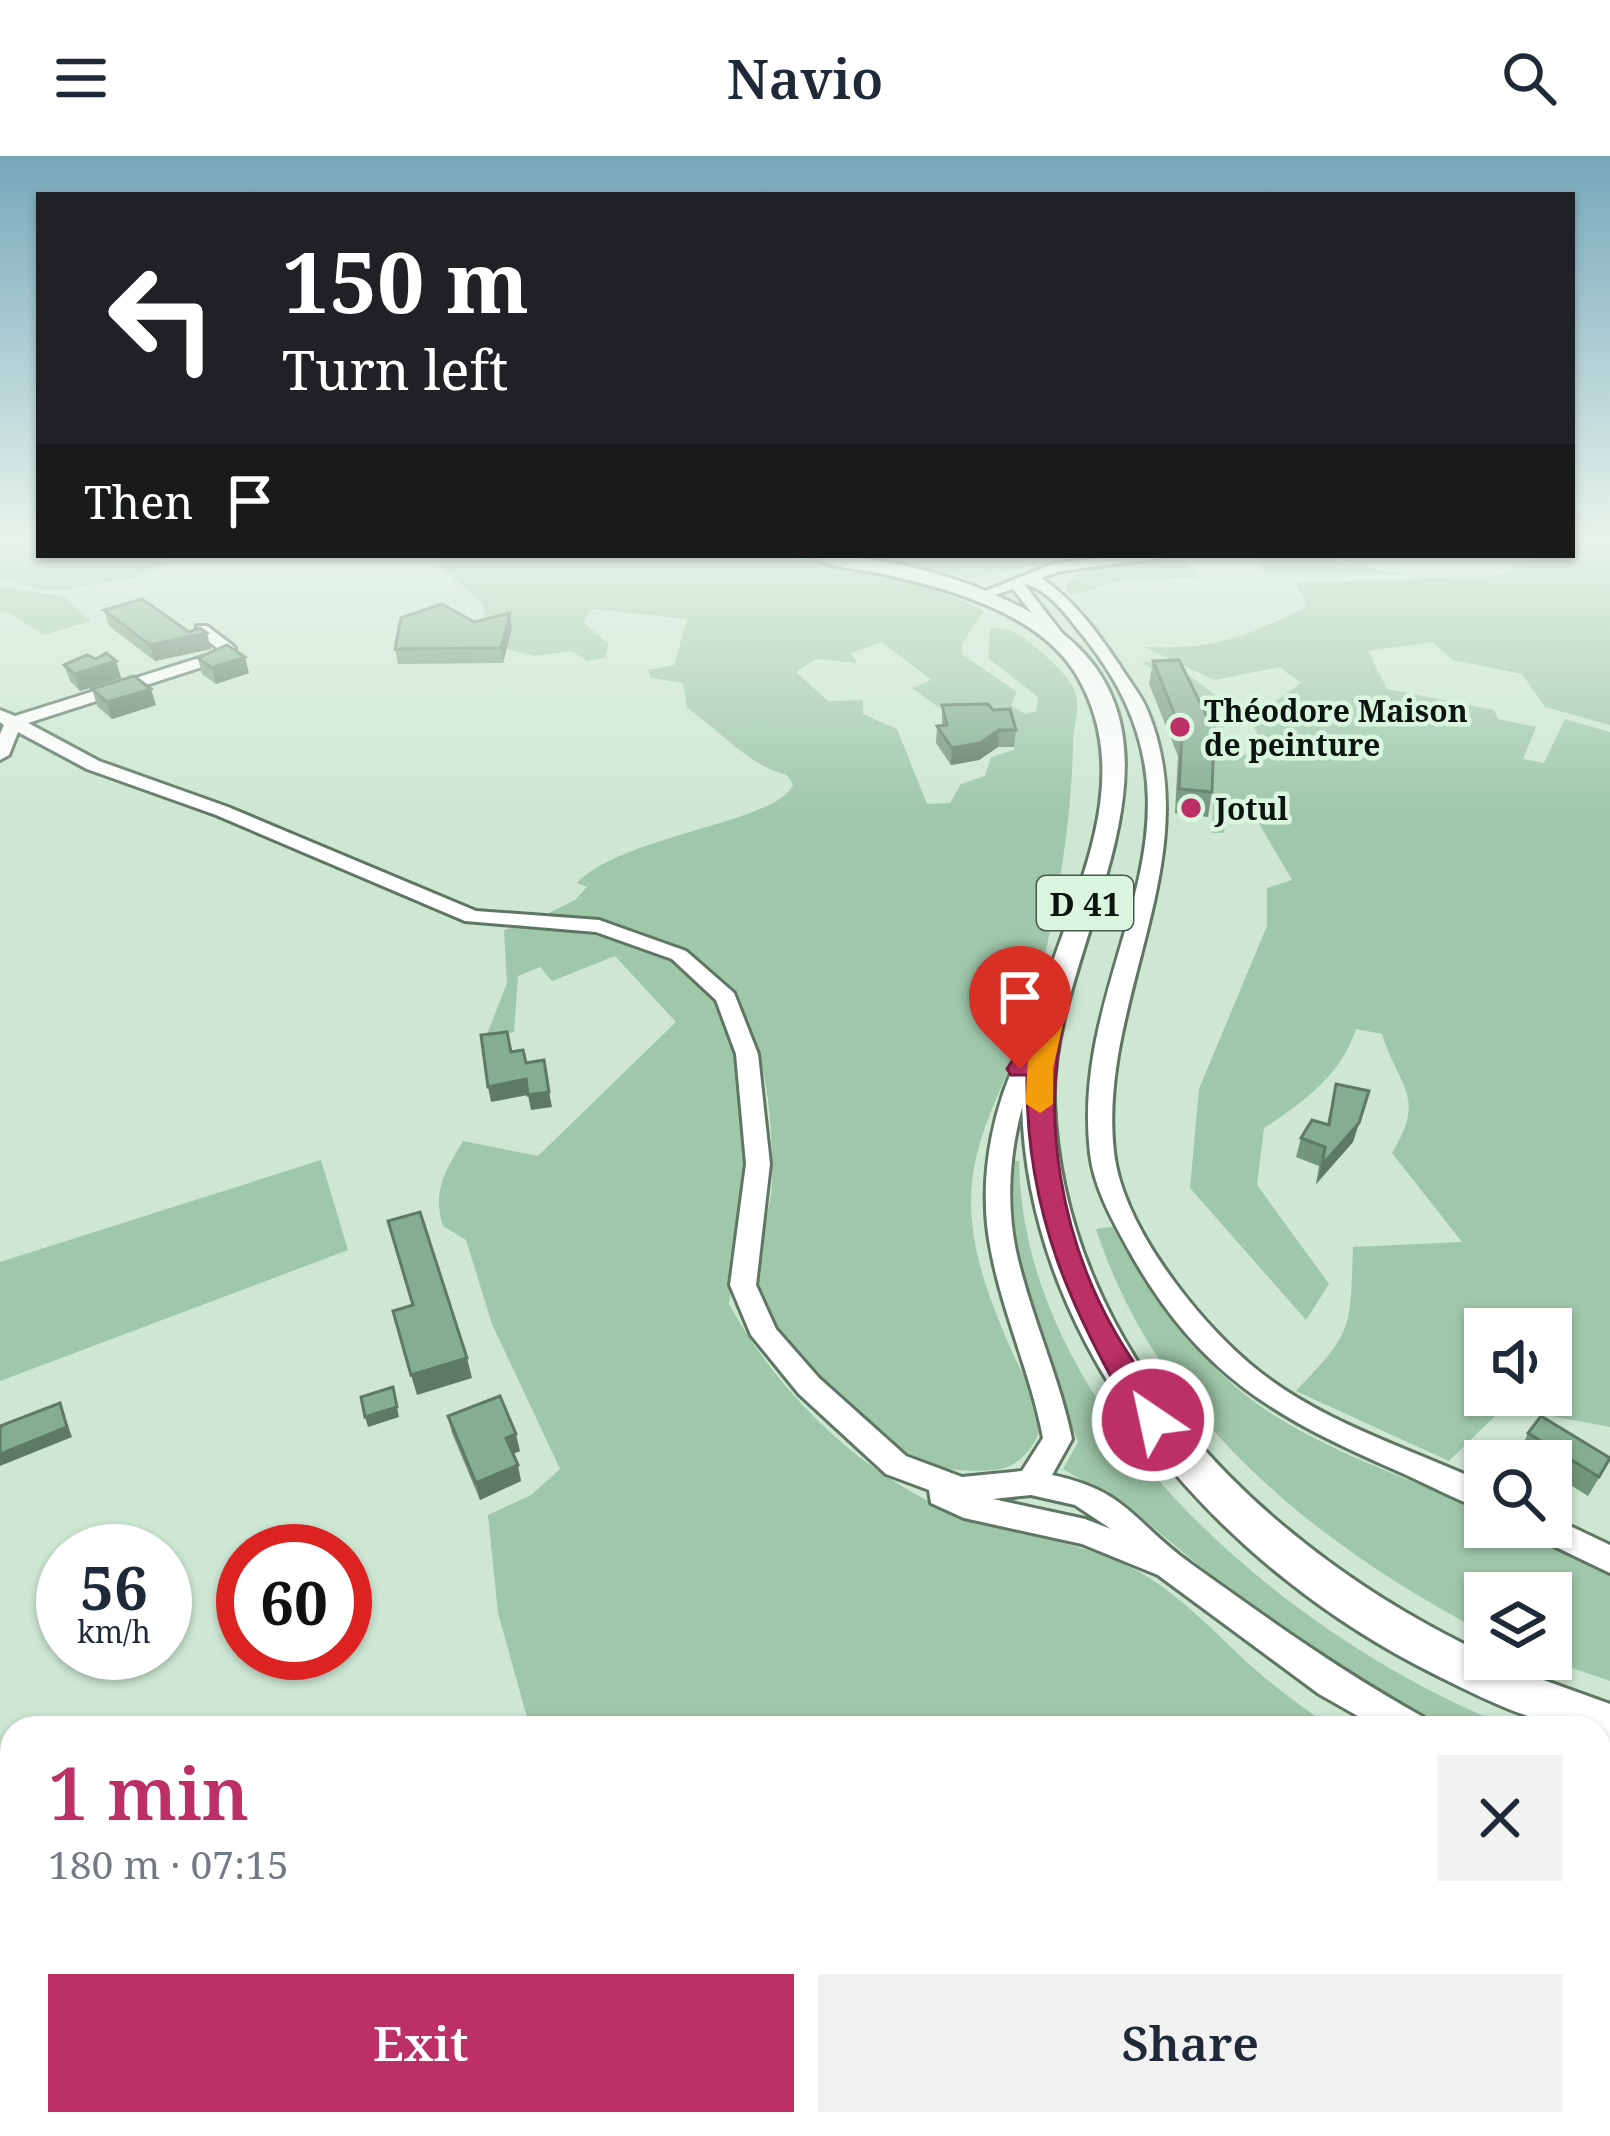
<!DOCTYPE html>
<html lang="en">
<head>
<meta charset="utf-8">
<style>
  :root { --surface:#fff; --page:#f2f2f3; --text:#1f2937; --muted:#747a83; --accent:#bc3066 }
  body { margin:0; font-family:"Noto Serif",serif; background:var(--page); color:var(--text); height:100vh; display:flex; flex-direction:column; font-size:45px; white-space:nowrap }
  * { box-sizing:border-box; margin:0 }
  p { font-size:39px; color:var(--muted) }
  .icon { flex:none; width:66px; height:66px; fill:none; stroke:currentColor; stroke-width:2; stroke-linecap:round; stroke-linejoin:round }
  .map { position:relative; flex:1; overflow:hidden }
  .drawer { position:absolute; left:0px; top:1560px; width:1611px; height:420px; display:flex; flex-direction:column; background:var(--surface); border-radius:36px 36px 0 0; box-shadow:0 3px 9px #0004 }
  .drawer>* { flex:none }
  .guide { position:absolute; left:36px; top:36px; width:1539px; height:366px; border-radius:0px; box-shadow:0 3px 9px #0004; background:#202124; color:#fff; overflow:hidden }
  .controls { position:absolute; left:1464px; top:1152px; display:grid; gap:24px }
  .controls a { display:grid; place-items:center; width:108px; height:108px; border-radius:0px; background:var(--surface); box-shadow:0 3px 9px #0004; font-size:60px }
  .speed { position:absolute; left:36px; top:1368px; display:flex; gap:24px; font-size:60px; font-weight:700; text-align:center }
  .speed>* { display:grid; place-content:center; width:156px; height:156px; border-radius:50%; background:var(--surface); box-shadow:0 3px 9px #0004; line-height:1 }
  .speed small { font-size:30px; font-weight:400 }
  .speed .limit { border:18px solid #d22; background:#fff; color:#111 }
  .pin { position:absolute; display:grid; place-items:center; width:102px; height:102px; color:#fff; margin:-123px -51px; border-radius:50% 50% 50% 0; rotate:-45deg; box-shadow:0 0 12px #0007 }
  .pin .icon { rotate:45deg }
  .me { position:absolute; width:132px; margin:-66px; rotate:326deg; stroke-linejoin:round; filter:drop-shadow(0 0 9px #0008) }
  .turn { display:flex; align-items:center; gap:42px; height:252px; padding:0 48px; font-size:54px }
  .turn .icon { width:156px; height:156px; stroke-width:2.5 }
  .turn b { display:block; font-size:84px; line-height:102px }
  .then { display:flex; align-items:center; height:114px; padding:0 48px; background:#0003; gap:24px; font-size:45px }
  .round { display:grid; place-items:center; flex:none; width:126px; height:126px; border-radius:0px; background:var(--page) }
  .head { display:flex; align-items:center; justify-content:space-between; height:204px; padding:0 48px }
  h1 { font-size:72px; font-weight:600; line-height:90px; color:var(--accent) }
  .primary-button { display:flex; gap:24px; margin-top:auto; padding:24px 48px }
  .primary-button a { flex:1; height:138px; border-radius:0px; background:var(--accent); color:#fff; font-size:48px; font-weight:600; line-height:138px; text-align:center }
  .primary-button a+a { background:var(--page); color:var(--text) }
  header { display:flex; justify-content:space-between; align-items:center; height:156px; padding:0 48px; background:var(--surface); font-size:54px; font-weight:600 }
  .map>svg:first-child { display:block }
  .green { fill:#9fc7a9; fill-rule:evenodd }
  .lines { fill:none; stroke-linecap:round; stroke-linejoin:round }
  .minor-casing { stroke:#5f7664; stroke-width:6 }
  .major-casing { stroke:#5f7664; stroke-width:6 }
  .minor { fill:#fff; fill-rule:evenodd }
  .major { fill:#fff; fill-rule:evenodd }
  .wall { fill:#72967c }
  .shaded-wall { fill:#5d7a65 }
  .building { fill:#85ae90; stroke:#5d7a65; stroke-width:3 }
  .route { fill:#bc3066; stroke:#7a1f42; stroke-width:3 }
  .slow { fill:#f59e0b }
  .poi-dot { fill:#bc3066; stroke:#daf5e0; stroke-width:4.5 }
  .labels { text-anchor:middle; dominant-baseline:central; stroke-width:9; stroke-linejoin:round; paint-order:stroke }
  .far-poi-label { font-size:30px; font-weight:bold; fill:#0b140e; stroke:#daf5e0; text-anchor:start }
  .shield { fill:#daf5e0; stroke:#49584d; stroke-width:3 }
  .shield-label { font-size:33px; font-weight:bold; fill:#0b140e }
</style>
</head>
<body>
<header><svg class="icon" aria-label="menu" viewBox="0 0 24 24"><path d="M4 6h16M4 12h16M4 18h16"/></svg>Navio<svg class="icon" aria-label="search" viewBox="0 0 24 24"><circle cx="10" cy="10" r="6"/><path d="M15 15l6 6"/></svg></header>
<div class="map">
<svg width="1610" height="1980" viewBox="0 0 1610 1980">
  <rect width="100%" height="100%" fill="#cde7d3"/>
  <g class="green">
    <polygon points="0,384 39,384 39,399 232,399 174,403 137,421 61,434 40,434 0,421"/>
    <path d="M1610,384V569L1545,551L1522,518L1453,504L1432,486L1368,495L1387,533L1494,554L1498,563L1536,571L1523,603L1544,607L1565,563L1610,576V1271L1504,1251L1449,1305L1296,1235C1354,1175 1350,1173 1353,1091L1462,1086L1392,997C1427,939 1399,933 1382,878L1356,873C1341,919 1304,946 1264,972L1257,1029L1329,1128L1306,1164L1190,1032L1199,933L1267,770V732L1292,724L1254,659L1232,657L1223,677H1212L1215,601L1179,526L1142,507C1167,500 1196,524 1216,540L1231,601L1266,596L1250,563L1301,527L1279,511L1215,524L1144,491C1214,494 1245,482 1307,450L1296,427L1498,420L1542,399H1572V387ZM1485,1173H1551V1239H1485Z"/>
    <path d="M428,399C609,399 816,372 984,455L962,488V498L1017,536L1011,549L1025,558L1036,555L1038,541L988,502L990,472C1010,470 1023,481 1038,493C1050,504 1067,518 1074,533C1082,552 1073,567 1073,586C1072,673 1052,788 1025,871C1011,914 988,954 977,998C959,1068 985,1134 1013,1198C1022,1218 1039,1243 1040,1265C1041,1285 1022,1307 1004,1312C986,1317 948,1315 932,1309C876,1287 761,1187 756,1123C753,1091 772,1057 772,1025C774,851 723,771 543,760L575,744L587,731L577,727C622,679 781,666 793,628L787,619C752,612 718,573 687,552L683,527L651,522L648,514L674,509L687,463L591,453L583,466L609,488L605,502L587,505L571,495L534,500L507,493V485L484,461L483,448ZM882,486L931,524L912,532L938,551L984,559L1014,586V594L991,601L985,620L961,628L950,647L927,648L897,573L863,558V544L828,545L796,516L816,503L857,507L851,497Z"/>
    <polygon points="866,399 1088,399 969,422"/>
    <polygon points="1253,399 1338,399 1339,406 1407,419 1265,418"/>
    <path d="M1184,402L1200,421L1123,424L1071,439L1066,433C1080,396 1150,405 1184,402Z"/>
    <polygon points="0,431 63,440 91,465 44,479 7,455 0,457"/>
    <path d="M526,768C553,770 582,771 609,776C790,814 746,1015 729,1148C781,1243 876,1334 981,1366C1031,1382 1083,1387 1130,1411C1180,1436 1217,1480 1258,1516C1281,1536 1306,1553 1331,1572H530L498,1457L488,1359L531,1339L560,1313L492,1168L466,1084L443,1070C432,1034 445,1016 463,985L538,1000L676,866L615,800L552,825L540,811L518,820L514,876L484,886L507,827L504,774Z"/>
    <polygon points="321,1004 348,1094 0,1225 0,1106"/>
    <path d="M1013,1005H1019C1023,1262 1292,1486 1513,1572H1442L1380,1538L1237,1441L1126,1349L1063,1313L1078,1286C1045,1199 997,1099 1013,1005Z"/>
    <path d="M1116,1070C1152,1138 1196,1204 1259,1249C1325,1296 1412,1323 1485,1356V1371H1518L1610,1416V1525L1546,1503H1551V1437H1485V1477C1314,1387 1158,1262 1096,1073Z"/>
    <polygon points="1599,1671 1610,1675 1610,1980 1405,1980 1385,1968 1599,1968"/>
  </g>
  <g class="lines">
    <g class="minor-casing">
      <g id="minor">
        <path d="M1122,399H1163L1156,403L1061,415L1041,422C1074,444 1098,477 1120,510C1129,525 1142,540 1148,556C1208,703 1097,847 1114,996C1122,1069 1195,1161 1250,1208C1317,1265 1406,1291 1485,1327V1354C1456,1344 1429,1329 1402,1317C1277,1263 1200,1220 1131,1098C1114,1067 1094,1033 1090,997C1068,803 1235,670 1084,481C1069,462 1048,432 1024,428L1072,490V496H1062L1013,433L980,444L973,440L1053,408Z"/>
        <path d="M197,470H207L232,489L235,492L227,503L28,567L99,605L228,651L476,755L599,764L686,795L734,837L758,898L770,1008L756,1129L776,1173L819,1222L906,1300L962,1321L1022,1315L1043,1282C1031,1218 1003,1159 991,1095C976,1022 994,935 1034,873H1050L1053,878C1016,940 1001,1024 1016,1095C1030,1159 1059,1219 1072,1283L1052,1319C1128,1335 1133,1366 1190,1407C1268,1463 1339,1514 1423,1561L1428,1572H1379L1319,1538L1158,1419L1082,1388L964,1362L931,1347L929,1334L886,1318L799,1238L751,1179L730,1129L746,1008L736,898L716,844L672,803L596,776L465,765L216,659L87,613L18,576L9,599L0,604V578L4,569L0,566V554L15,560L215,497L218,493L197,476ZM1031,1339L1075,1349L1111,1373L1085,1363L993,1343Z"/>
        <polygon points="1551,1361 1610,1389 1610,1417 1533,1380 1529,1371 1551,1371"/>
        <polygon points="1599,1636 1610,1640 1610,1674 1599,1670"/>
      </g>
    </g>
    <g class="major-casing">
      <path id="major" d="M810,399C883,399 964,420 1028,455C1233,567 1048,787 1054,946C1064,1201 1268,1396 1485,1498V1503L1610,1548V1592L1599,1588V1572C1539,1572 1491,1546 1438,1520C1223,1415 1027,1198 1022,947C1020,806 1159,656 1076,518C1037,455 946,432 879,417C858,413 827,411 810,399Z"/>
    </g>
    <use href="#minor" class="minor"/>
    <use href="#major" class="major"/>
  </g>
  <g class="wall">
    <polygon points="104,454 211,493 155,505 109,470"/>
    <polygon points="474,466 512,472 503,507 398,508 395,493"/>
    <polygon points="198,502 249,517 216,528 202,518"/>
    <polygon points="96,503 116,505 121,522 80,535 70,525 64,509"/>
    <polygon points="1153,505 1212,636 1208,661 1175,657 1178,600 1149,528"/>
    <polygon points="92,533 156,549 112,563 97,550"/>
    <polygon points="942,549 1016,574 1014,591 998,591 979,604 951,609 936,587 937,570 942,570"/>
    <polygon points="1336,928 1369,935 1353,986 1316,1028 1319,1010 1296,1001 1301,982 1327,968"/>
    <polygon points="448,1260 520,1295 513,1298 521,1325 480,1344 452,1277"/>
    <polygon points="1528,1277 1610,1304 1588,1340 1551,1317 1551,1305 1532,1305 1519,1297"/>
  </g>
  <g class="shaded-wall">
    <polygon points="510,457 512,472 503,507 501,492"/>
    <polygon points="207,477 211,493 155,505 150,489"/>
    <polygon points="245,501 249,517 216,528 212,512"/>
    <polygon points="116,505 121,522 80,535 75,518"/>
    <polygon points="151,533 156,549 112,563 107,546"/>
    <polygon points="999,574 998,591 979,604 951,609 952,592"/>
    <polygon points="526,923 528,939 491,946 488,931"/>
    <polygon points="549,936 552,951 531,954 528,939"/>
    <polygon points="1359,967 1353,986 1316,1028 1322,1009"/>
    <polygon points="467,1202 472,1222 417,1239 411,1219"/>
    <polygon points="393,1231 399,1261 368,1271 365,1261"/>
    <polygon points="60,1247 72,1281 0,1310 0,1298"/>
    <polygon points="516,1278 520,1295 510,1299 506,1282"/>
    <polygon points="518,1309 521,1325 480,1344 476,1327"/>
  </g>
  <g class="building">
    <polygon points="142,443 189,476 200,472 207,477 150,489 104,454"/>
    <polygon points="442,448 474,466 510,457 501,492 395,493 401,462"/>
    <polygon points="227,489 245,501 212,512 198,502"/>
    <polygon points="106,497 116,505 75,518 64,509 87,499 96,503"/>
    <polygon points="1179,504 1206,559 1215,559 1212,636 1179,633 1182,576 1153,505"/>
    <polygon points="134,520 151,533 107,546 92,533"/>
    <polygon points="988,548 993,554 1010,553 1016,574 999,574 980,587 952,592 937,570 947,569 942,549"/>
    <polygon points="507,876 511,896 523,894 526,907 544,904 549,936 528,939 526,923 488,931 481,879"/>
    <polygon points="1336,928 1369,935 1359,967 1322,1009 1325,991 1301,982 1312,964 1329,969"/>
    <polygon points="420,1056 467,1202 411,1219 393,1155 413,1149 388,1065"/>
    <polygon points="393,1231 397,1251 365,1261 361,1241"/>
    <polygon points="500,1240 516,1278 506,1282 518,1309 476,1327 448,1260"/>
    <polygon points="60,1247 67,1271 0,1298 0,1270"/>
    <polygon points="1541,1260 1610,1302 1599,1321 1528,1277"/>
    <polygon points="12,1800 12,1914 5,1917 0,1850 0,1805"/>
  </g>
  <linearGradient id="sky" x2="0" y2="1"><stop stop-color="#76a7bb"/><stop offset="0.58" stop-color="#e8f4eb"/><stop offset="1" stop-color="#e8f4eb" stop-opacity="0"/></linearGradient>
  <rect width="1610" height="661" fill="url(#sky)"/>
  <path class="route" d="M1053,853L1065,860C1040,963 1062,1084 1115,1176C1132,1206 1153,1233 1169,1264L1164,1273H1141C1072,1158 1025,1057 1027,919H1011L1007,913L1044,855Z"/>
  <path class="slow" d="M1053,853L1065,860L1053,912V948L1040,957L1026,948C1027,921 1026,863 1053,853Z"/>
  <g class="poi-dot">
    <circle cx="1180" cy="571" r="12"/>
    <circle cx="1191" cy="652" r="12"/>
  </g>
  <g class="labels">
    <g class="far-poi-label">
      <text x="1204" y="554">Théodore Maison<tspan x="1204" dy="34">de peinture</tspan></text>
      <text x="1215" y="652">Jotul</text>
    </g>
    <rect class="shield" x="1037" y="720" width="96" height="54" rx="9"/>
    <g class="shield-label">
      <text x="1085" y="747">D 41</text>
    </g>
  </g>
</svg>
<div class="controls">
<a><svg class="icon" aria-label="sound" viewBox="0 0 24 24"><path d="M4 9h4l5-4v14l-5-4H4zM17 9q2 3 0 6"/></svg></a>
<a><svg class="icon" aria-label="search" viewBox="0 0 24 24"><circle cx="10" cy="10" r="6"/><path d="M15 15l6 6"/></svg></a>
<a><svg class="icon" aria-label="layers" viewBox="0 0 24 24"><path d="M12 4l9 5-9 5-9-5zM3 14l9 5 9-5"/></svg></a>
</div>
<div class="speed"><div>56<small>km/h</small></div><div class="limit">60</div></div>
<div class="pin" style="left:1020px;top:913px;background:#d93025"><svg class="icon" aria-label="arrive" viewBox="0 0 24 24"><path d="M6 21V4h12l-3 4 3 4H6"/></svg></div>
<svg class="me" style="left:1153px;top:1264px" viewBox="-20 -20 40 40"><circle r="17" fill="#bc3066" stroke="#fff" stroke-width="3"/><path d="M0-11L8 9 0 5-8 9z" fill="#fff"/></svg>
<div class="guide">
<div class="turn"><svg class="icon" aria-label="left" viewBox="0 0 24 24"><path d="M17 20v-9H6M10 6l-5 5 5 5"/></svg><div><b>150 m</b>Turn left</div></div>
<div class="then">Then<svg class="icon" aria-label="arrive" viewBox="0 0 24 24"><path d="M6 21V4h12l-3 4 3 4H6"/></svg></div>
</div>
<section class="drawer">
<div class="head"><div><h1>1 min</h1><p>180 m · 07:15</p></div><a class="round"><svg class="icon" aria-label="close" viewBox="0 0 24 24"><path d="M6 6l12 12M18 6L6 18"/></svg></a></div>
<div class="primary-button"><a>Exit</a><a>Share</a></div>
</section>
</div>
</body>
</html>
